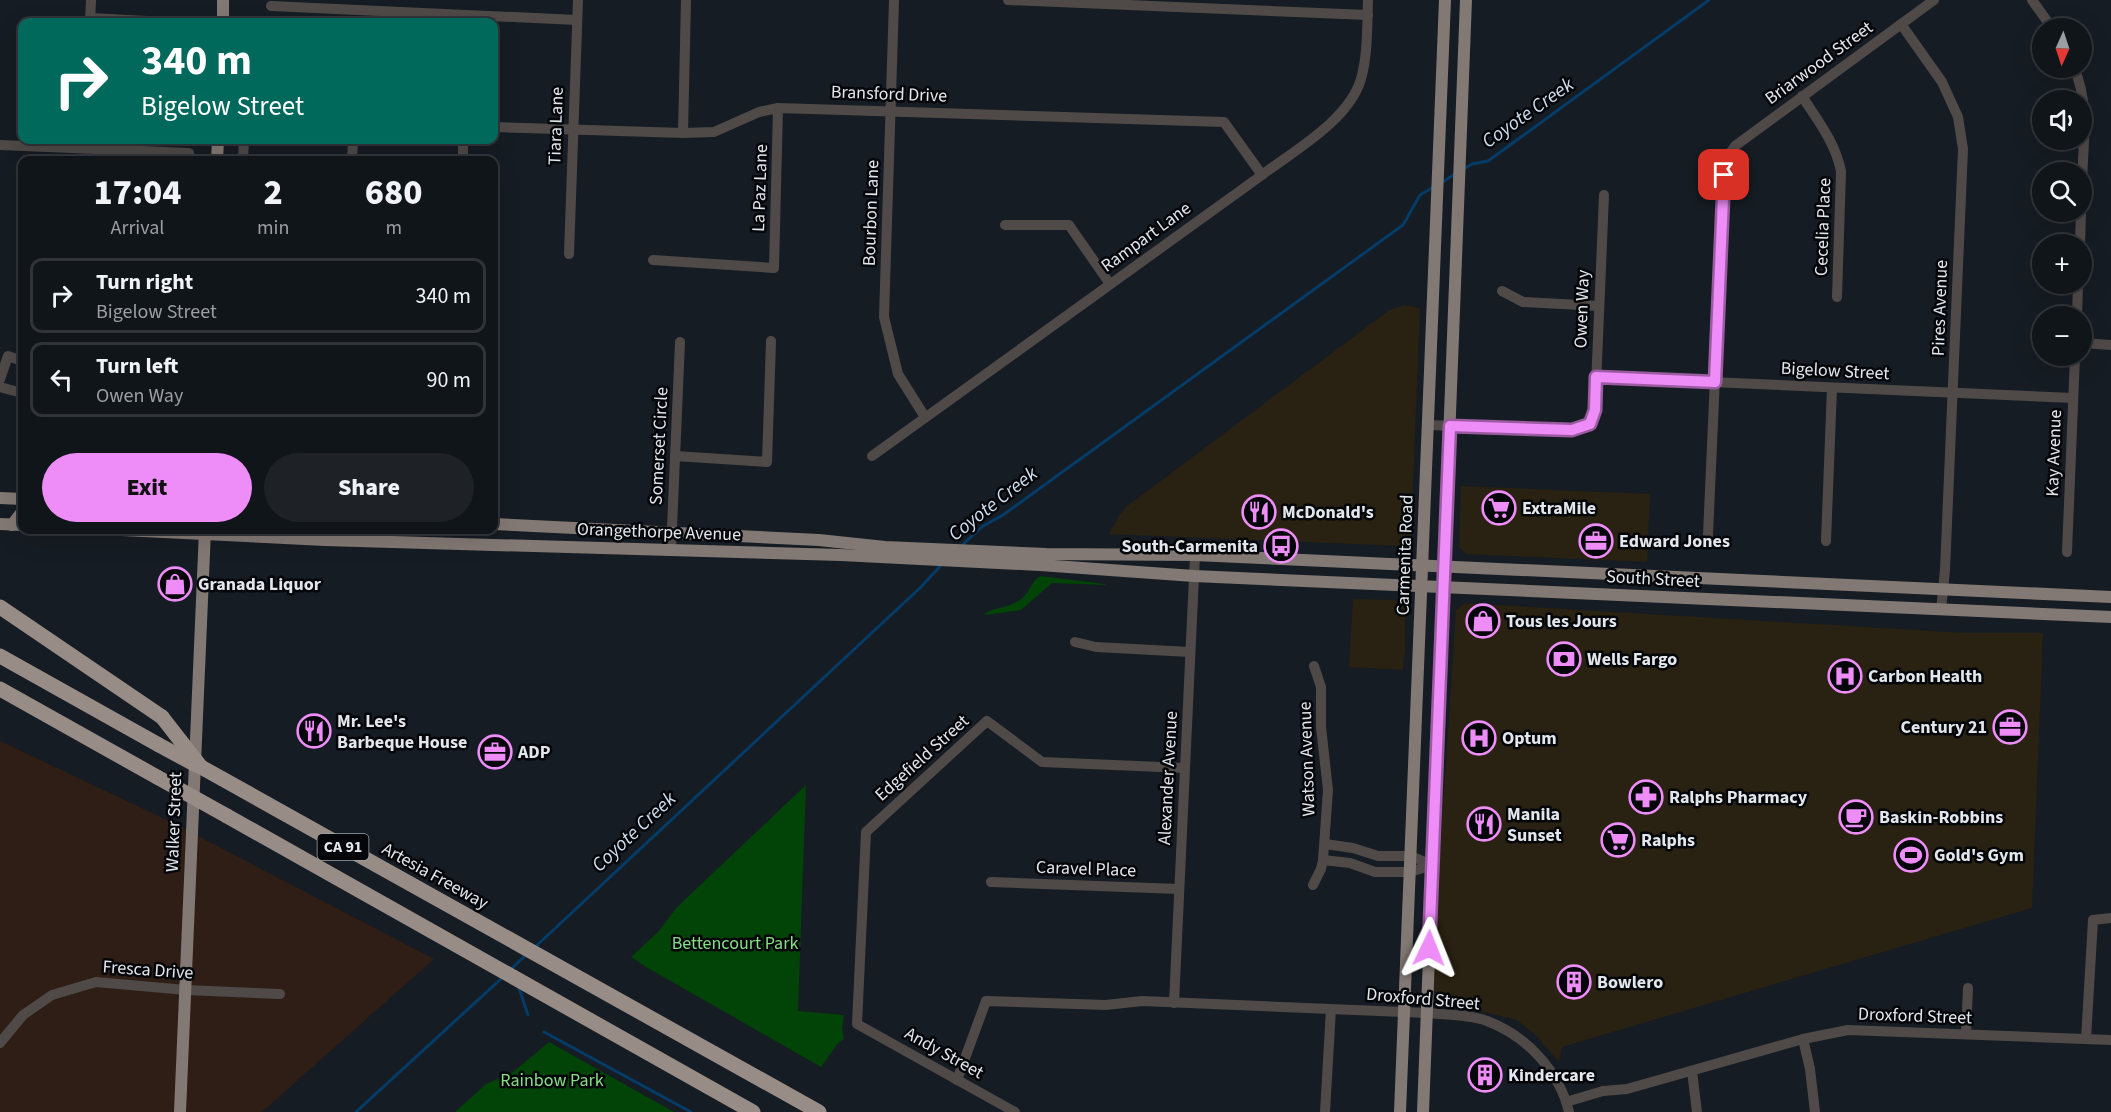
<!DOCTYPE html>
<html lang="en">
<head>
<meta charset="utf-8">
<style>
  :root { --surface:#10151a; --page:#1e2227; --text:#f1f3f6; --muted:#9c9fa2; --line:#303439; --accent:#ee8cf8 }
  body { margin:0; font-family:"Source Sans 3",sans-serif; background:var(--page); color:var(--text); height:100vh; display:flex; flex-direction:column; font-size:22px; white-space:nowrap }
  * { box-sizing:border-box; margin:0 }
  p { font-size:20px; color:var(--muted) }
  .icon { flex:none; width:33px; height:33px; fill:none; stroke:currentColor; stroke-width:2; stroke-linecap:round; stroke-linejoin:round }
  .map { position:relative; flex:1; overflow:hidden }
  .side { position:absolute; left:18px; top:156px; width:480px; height:378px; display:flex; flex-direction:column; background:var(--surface); border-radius:12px; box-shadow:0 6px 24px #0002,0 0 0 2px var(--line) }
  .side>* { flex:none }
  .guide { position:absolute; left:18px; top:18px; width:480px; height:126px; border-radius:12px; box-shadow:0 6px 24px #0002,0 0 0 2px var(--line); background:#00695c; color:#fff; overflow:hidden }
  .needle { width:39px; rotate:183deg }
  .tools { position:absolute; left:2032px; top:18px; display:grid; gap:12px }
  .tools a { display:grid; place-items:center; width:60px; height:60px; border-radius:50%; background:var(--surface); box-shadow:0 6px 24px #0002,0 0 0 2px var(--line); font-size:30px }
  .pin { position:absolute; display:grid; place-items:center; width:51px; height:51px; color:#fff; margin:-26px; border-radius:12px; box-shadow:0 3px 9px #0006 }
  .me { position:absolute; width:66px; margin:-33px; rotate:2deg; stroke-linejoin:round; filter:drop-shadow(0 0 4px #0008) }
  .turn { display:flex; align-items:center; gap:21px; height:126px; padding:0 24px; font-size:27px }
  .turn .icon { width:78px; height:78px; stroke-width:2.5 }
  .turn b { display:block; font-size:42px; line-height:51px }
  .eta { display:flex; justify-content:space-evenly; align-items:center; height:102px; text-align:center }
  .eta b { font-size:36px; font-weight:800; line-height:42px }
  .cta { display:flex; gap:12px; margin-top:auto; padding:12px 24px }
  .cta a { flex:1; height:69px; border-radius:36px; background:var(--accent); color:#111; font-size:24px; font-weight:800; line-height:69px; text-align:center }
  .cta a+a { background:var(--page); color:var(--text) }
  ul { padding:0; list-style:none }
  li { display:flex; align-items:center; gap:18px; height:75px; margin:0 12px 9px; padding:0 12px; border:3px solid var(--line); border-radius:12px }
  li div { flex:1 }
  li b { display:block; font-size:22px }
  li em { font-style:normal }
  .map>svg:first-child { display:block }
  .commercial { fill:#292111 }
  .industrial { fill:#2e1e15 }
  .green { fill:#024307 }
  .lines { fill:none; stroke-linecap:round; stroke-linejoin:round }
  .stream { stroke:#043b67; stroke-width:3 }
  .minor { stroke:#4f4a48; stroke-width:10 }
  .major { stroke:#837974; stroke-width:12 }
  .highway { stroke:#978c86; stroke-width:15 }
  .highway-bridge { stroke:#978c86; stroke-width:15 }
  .route-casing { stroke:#9b5ba1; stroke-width:15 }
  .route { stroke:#ee8cf8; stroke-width:10 }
  .labels { text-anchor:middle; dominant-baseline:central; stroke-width:5; stroke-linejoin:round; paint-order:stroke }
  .shield { fill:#040609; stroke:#9fa4a8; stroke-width:1.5 }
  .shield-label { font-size:16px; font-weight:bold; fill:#e2e7ec }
  .street-label { font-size:18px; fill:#e2e7ec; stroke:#040609 }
  .poi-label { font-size:18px; font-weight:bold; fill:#e2e7ec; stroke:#040609; text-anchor:start }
  .park-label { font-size:18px; fill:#88de86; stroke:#040609 }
  .water-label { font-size:20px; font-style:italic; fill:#cfdff0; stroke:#040609 }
</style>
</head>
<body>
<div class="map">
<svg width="2111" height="1112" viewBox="0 0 2111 1112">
  <rect width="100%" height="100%" fill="#161c23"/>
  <g class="commercial">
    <polygon points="1404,305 1420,308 1411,538 1403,546 1109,534 1119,516 1127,506 1388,311"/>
    <polygon points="1461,486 1650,494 1647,562 1466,554 1459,547"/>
    <polygon points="1353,599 1397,600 1405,605 1405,650 1403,670 1349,667"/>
    <polygon points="1465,603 1965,633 2043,633 2032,908 1562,1047 1559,1062 1536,1036 1517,1020 1446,1003 1439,998 1431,986 1456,610"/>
  </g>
  <polygon class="industrial" points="0,741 171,822 434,959 262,1112 0,1112"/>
  <g class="green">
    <path d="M1041,576L1105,584V585L1052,583L1021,610L986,615L984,614C1000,605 1013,609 1026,594C1032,587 1033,579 1041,576Z"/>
    <polygon points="806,785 798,1011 844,1015 842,1029 844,1039 838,1043 821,1067 646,967 631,957 658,932 677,907"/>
    <polygon points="549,1042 674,1112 455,1112 486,1084 513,1072"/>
  </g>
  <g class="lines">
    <g class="stream">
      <polyline points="1464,169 1472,164 1488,161 1709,0"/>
      <polyline points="1441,183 1455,174"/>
      <polyline points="960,547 983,526 1003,515 1403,225 1420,195 1435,186"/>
      <polyline points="534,948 921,587 942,564"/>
      <polyline points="510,970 527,954"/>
      <polyline points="519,988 528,1015"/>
      <polyline points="544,1032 691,1112"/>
      <polyline points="356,1112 503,977"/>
    </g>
    <g class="minor">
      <polyline points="894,0 884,317 898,374 925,417"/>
      <polyline points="1008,0 1368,15"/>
      <polyline points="2032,0 2052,28"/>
      <polyline points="271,6 577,20"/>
      <polyline points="90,18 147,21"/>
      <polyline points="90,22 91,0"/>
      <polyline points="1901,24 1942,82 1958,117 1963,149 1945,570 1941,610"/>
      <path d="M2074,68C2090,103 2083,144 2082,182"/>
      <path d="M1802,96C1818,121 1835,142 1841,171L1837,297"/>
      <polyline points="494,127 683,133 714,132 759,112 778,108 1224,122 1262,175"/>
      <polyline points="683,133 686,0"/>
      <polyline points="0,145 189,153"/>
      <polyline points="243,160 244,140"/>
      <polyline points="352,160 353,140"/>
      <polyline points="463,160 463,140"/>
      <polyline points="1005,225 1069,225 1110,284"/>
      <polyline points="2080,244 2081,212"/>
      <polyline points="569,254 578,0"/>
      <polyline points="653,260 774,268 778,108"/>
      <polyline points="1502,291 1523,302 1599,306"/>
      <polyline points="2077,316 2078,284"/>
      <polyline points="2082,343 2111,345"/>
      <polyline points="1596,377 2073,398"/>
      <polyline points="0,379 8,356 22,361"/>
      <polyline points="0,387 22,393"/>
      <polyline points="1428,425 1572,430 1590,424 1595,410 1604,195"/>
      <polyline points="675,456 767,462 771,341"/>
      <path d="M872,456L1262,175C1295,150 1349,120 1361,79C1368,54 1367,26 1368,0"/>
      <polyline points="1708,535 1724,175 1728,156 1735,146 1934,0"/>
      <polyline points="1826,541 1832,388"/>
      <polyline points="671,551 680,342"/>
      <polyline points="2067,552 2075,356"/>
      <polyline points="1075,642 1096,647 1190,652"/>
      <polyline points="1325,844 1353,848 1378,856 1411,856 1432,865"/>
      <polyline points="1323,860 1350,863 1375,872 1410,872 1432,865"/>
      <polyline points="991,882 1179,889"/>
      <polyline points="1313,885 1321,869 1323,860 1328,790 1321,727 1321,687 1314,666"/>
      <polyline points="1174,1003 1195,555"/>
      <polyline points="1966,1034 1968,988"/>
      <polyline points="1803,1039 1810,1069 1815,1112"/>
      <polyline points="2086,1039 2093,920 2111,918"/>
      <polyline points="0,1043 23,1015 52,995 96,982 186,990 280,994"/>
      <polyline points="1692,1071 1697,1112"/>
      <path d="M957,1080L986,1001L1106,1005L1142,1001L1427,1013C1446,1015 1468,1014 1487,1021C1527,1036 1559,1071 1569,1112"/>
      <polyline points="1566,1102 1603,1091 1627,1089 1803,1039 1848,1030 2111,1040"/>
      <polyline points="1015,1112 857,1024 866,832 987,721 1042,762 1185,768"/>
      <polyline points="1325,1112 1331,1009"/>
    </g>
    <g class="major">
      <polyline points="223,22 223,0"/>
      <polyline points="217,160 218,140"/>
      <polyline points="0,498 22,499"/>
      <polyline points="0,524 22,525"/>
      <polyline points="494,524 819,540 885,547 1046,554 1195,555 2111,597"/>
      <polyline points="12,525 22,512"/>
      <polyline points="122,530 325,540 841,555 1040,565 1194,576 2111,617"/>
      <polyline points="180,1112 205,530"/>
      <polyline points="1400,1112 1445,0"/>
      <polyline points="1423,1112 1466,0"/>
    </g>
    <g class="highway">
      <polyline points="0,607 162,717"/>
      <polyline points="0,656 159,745"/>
      <polyline points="0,689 157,777"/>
      <polyline points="201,767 819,1112"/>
      <polyline points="227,816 753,1112"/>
    </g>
    <g class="highway-bridge">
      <polyline points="162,717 201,767"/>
      <polyline points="159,745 196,765"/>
      <polyline points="157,777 227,816"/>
    </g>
  </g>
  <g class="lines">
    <g class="route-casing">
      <polyline id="route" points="1429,948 1450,426 1572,430 1590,424 1595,410 1596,377 1715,382 1724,175"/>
    </g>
    <use href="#route" class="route"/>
  </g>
  <defs>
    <g id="supermarket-ring" transform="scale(1.725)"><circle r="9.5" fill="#040609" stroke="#ee8cf8" stroke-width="1.5"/><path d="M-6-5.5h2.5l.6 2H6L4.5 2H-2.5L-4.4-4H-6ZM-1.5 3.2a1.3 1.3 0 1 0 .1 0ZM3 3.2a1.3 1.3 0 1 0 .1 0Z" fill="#ee8cf8"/></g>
    <g id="restaurant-ring" transform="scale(1.725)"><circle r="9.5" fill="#040609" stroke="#ee8cf8" stroke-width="1.5"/><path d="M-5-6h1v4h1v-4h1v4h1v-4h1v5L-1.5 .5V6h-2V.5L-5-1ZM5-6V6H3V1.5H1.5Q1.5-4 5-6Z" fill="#ee8cf8"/></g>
    <g id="office-ring" transform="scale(1.725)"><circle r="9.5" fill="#040609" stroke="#ee8cf8" stroke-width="1.5"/><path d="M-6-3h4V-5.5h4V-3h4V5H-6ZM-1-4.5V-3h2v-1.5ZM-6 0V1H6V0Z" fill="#ee8cf8"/></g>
    <g id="bus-ring" transform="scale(1.725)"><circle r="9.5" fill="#040609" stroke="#ee8cf8" stroke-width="1.5"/><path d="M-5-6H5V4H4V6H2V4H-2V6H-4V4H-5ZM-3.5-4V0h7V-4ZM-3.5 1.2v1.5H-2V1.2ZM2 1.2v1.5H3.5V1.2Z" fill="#ee8cf8"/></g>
    <g id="shop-ring" transform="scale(1.725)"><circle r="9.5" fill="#040609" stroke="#ee8cf8" stroke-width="1.5"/><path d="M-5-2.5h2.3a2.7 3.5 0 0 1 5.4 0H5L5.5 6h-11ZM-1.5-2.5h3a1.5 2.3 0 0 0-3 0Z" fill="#ee8cf8"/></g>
    <g id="bank-ring" transform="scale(1.725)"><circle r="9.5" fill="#040609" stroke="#ee8cf8" stroke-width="1.5"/><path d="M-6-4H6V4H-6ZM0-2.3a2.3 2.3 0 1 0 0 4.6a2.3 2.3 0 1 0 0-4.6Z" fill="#ee8cf8"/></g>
    <g id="hospital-ring" transform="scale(1.725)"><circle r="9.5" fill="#040609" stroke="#ee8cf8" stroke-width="1.5"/><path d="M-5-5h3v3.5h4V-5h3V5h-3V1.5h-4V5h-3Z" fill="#ee8cf8"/></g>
    <g id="pharmacy-ring" transform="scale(1.725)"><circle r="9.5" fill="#040609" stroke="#ee8cf8" stroke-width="1.5"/><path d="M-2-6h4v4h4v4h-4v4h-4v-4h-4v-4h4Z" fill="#ee8cf8"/></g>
    <g id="cafe-ring" transform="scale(1.725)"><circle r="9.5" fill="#040609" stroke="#ee8cf8" stroke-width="1.5"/><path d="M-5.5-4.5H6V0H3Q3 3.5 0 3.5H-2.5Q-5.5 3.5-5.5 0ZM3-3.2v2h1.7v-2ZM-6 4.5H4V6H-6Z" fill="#ee8cf8"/></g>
    <g id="stadium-ring" transform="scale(1.725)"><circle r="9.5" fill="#040609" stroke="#ee8cf8" stroke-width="1.5"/><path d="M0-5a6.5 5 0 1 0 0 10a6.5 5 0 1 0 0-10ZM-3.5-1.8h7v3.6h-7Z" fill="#ee8cf8"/></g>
    <g id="building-ring" transform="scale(1.725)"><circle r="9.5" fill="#040609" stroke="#ee8cf8" stroke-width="1.5"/><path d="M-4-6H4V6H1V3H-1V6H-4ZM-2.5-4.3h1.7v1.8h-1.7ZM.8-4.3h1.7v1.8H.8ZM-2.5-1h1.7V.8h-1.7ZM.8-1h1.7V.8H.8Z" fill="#ee8cf8"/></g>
  </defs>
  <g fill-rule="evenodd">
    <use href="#supermarket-ring" x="1499" y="508"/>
    <use href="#restaurant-ring" x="1259" y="512"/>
    <use href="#office-ring" x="1596" y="541"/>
    <use href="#bus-ring" x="1281" y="546"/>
    <use href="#shop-ring" x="175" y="584"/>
    <use href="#shop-ring" x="1483" y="621"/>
    <use href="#bank-ring" x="1564" y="659"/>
    <use href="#hospital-ring" x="1845" y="676"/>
    <use href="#office-ring" x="2010" y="727"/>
    <use href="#restaurant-ring" x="314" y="731"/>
    <use href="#hospital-ring" x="1479" y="738"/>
    <use href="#office-ring" x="495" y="752"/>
    <use href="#pharmacy-ring" x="1646" y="797"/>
    <use href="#cafe-ring" x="1856" y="817"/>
    <use href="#restaurant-ring" x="1484" y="824"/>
    <use href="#supermarket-ring" x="1618" y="840"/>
    <use href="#stadium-ring" x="1911" y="855"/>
    <use href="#building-ring" x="1574" y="982"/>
    <use href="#building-ring" x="1485" y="1075"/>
  </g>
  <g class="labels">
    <rect class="shield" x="317.5" y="834" width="51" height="26" rx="4.5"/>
    <g class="shield-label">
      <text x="343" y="847">CA 91</text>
    </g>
    <g class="street-label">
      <text transform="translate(1819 63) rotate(-36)">Briarwood Street</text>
      <text transform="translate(889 94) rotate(2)">Bransford Drive</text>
      <text transform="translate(556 126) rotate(-88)">Tiara Lane</text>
      <text transform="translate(760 188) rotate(-88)">La Paz Lane</text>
      <text transform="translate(871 213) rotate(-88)">Bourbon Lane</text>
      <text transform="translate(1823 227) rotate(-88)">Cecelia Place</text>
      <text transform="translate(1146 237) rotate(-36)">Rampart Lane</text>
      <text transform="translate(1940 308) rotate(-88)">Pires Avenue</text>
      <text transform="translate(1582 309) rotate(-88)">Owen Way</text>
      <text transform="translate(1835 371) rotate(3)">Bigelow Street</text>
      <text transform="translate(659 446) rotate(-87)">Somerset Circle</text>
      <text transform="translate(2054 453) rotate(-88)">Kay Avenue</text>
      <text transform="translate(659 532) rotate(2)">Orangethorpe Avenue</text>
      <text transform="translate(1405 555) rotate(-88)">Carmenita Road</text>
      <text transform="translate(1653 579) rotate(3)">South Street</text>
      <text transform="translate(922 758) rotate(-42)">Edgefield Street</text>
      <text transform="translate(1307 759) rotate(-92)">Watson Avenue</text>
      <text transform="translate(1168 778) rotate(-87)">Alexander Avenue</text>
      <text transform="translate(174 822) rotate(-88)">Walker Street</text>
      <text transform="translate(1086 869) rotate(2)">Caravel Place</text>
      <text transform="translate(435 876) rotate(29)">Artesia Freeway</text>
      <text transform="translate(148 970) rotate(4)">Fresca Drive</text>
      <text transform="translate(1423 999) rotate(5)">Droxford Street</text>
      <text transform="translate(1915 1016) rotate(2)">Droxford Street</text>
      <text transform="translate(944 1053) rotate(29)">Andy Street</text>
    </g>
    <g class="poi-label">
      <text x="1522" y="508">ExtraMile</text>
      <text x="1282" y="512">McDonald's</text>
      <text x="1619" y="541">Edward Jones</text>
      <text x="1258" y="546" text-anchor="end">South-Carmenita</text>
      <text x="198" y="584">Granada Liquor</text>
      <text x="1506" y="621">Tous les Jours</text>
      <text x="1587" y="659">Wells Fargo</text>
      <text x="1868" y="676">Carbon Health</text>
      <text x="337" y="721">Mr. Lee's<tspan x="337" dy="21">Barbeque House</tspan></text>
      <text x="1987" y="727" text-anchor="end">Century 21</text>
      <text x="1502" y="738">Optum</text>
      <text x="518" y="752">ADP</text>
      <text x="1669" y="797">Ralphs Pharmacy</text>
      <text x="1507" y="814">Manila<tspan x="1507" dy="21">Sunset</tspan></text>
      <text x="1879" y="817">Baskin-Robbins</text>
      <text x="1641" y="840">Ralphs</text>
      <text x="1934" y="855">Gold's Gym</text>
      <text x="1597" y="982">Bowlero</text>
      <text x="1508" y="1075">Kindercare</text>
    </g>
    <g class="park-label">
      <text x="735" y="943">Bettencourt Park</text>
      <text x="552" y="1080">Rainbow Park</text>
    </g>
    <g class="water-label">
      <text transform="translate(1528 113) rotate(-35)">Coyote Creek</text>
      <text transform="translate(993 504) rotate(-38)">Coyote Creek</text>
      <text transform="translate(634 832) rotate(-43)">Coyote Creek</text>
    </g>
  </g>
</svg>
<div class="tools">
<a><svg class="needle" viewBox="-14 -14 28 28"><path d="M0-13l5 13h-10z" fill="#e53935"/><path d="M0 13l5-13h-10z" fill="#9c9fa2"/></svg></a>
<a><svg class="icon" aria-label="sound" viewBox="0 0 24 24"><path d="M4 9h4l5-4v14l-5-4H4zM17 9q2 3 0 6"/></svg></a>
<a><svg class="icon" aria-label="search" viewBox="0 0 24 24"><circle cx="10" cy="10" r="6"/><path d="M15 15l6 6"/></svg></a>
<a>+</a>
<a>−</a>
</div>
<div class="pin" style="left:1724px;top:175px;background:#d93025"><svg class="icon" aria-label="arrive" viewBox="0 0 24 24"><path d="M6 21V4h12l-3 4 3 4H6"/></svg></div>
<svg class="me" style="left:1429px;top:948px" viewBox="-20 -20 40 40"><path d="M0-17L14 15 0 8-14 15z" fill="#ee8cf8" stroke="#fff" stroke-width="4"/></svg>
<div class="guide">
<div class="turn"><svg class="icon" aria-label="right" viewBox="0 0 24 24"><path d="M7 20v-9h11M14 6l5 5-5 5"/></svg><div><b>340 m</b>Bigelow Street</div></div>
</div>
<section class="side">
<div class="eta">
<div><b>17:04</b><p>Arrival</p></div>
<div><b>2</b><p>min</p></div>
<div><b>680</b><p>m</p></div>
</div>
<ul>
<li><svg class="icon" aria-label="right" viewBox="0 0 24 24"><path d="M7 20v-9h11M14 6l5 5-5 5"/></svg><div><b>Turn right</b><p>Bigelow Street</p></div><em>340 m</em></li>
<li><svg class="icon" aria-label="left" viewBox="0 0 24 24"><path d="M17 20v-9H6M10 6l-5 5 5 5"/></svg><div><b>Turn left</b><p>Owen Way</p></div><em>90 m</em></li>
</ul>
<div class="cta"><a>Exit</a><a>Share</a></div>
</section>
</div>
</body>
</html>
